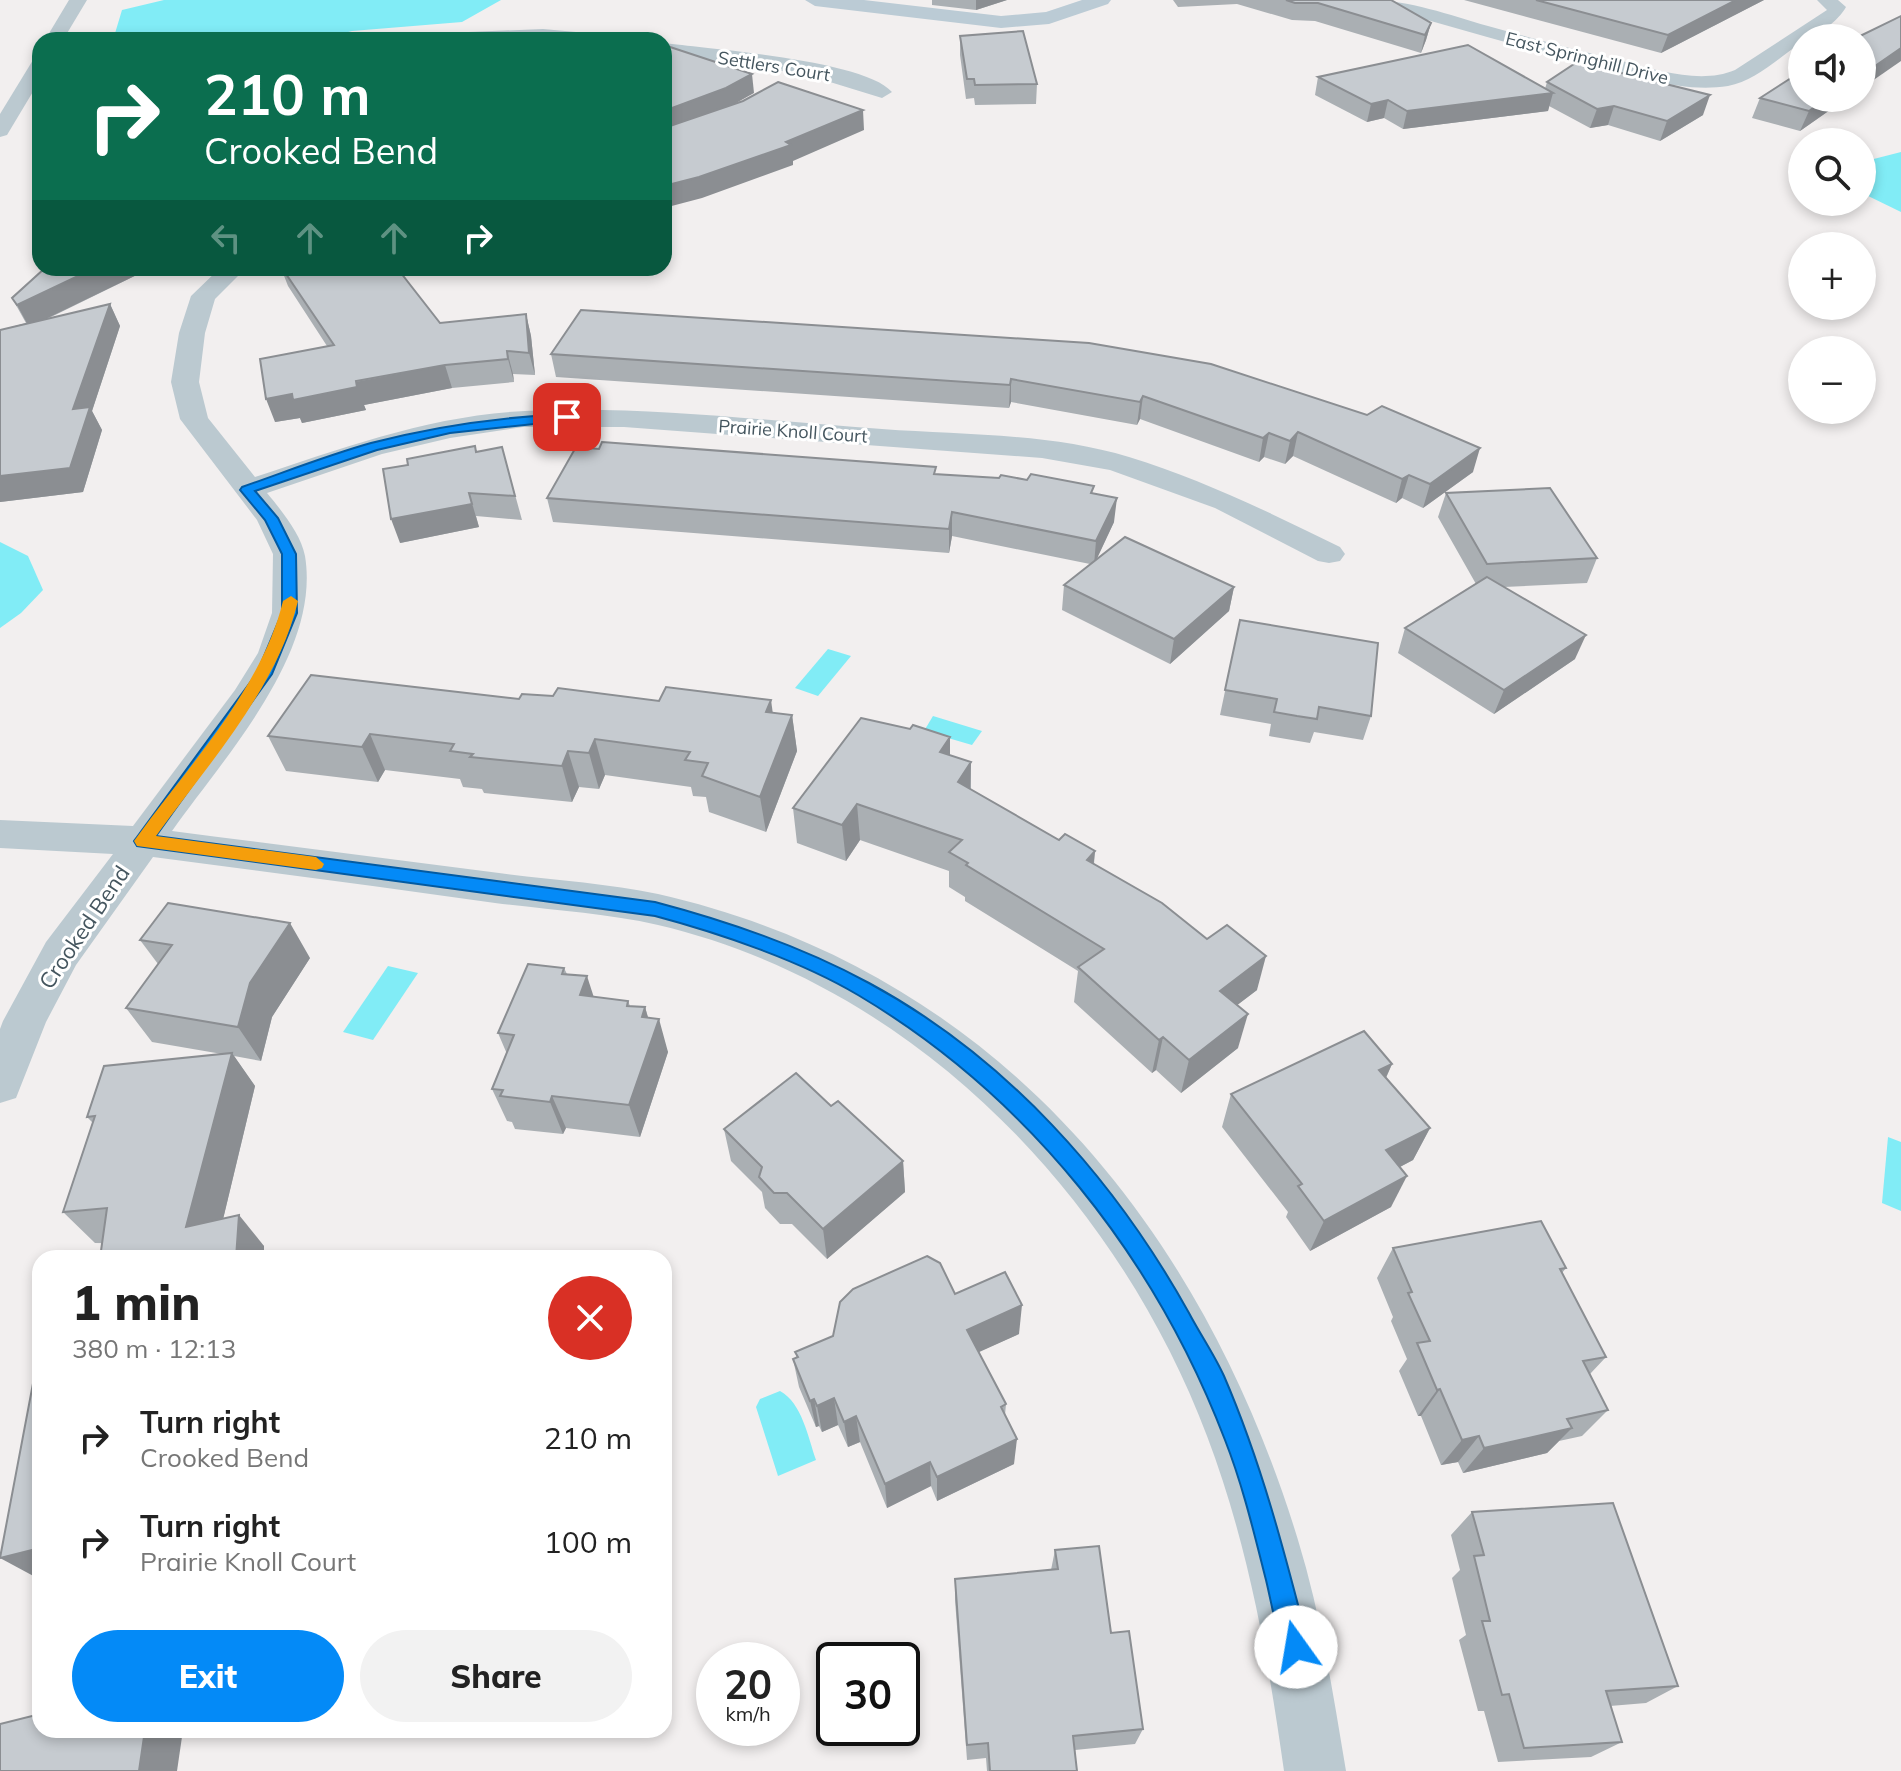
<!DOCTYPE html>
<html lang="en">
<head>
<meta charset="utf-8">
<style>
  :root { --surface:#fff; --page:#f2f2f2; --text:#222; --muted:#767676; --accent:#048af7 }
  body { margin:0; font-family:Mulish,sans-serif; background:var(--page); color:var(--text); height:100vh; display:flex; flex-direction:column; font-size:30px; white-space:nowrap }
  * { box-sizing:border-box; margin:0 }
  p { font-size:26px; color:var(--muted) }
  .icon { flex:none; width:44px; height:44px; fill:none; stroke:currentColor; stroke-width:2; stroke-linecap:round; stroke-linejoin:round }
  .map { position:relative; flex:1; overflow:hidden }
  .drawer { position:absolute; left:32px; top:1250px; width:640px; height:488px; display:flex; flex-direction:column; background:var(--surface); border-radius:24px; box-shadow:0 4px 12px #0003 }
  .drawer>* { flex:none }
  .top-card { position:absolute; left:32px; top:32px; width:640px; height:244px; border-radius:24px; box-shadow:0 4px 12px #0003; background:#0b6e4f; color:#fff; overflow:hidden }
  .controls { position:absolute; left:1788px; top:24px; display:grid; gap:16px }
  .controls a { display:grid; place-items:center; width:88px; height:88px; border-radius:50%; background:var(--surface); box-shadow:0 4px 12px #0003; font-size:40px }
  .speed { position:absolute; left:696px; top:1642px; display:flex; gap:16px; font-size:40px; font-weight:700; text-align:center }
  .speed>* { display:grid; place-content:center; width:104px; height:104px; border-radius:50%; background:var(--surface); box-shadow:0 4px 12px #0003; line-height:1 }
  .speed small { font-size:20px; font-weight:400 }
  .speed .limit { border:4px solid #111; border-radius:12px; background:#fff; color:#111 }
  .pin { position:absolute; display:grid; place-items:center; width:68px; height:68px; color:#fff; margin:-34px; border-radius:16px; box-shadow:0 4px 12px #0006 }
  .me { position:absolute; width:88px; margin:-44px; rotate:347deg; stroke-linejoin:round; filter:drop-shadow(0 0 6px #0008) }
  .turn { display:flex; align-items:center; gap:28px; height:168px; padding:0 40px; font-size:36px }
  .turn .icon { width:104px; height:104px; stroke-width:2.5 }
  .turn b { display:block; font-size:56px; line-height:68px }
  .lanes { display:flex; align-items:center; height:76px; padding:0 40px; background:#0003; justify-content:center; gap:40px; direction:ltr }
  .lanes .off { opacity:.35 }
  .round { display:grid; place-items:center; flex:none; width:84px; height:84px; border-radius:42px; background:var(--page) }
  .headline { display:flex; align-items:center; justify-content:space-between; height:136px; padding:0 40px }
  h1 { font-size:48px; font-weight:800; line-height:60px }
  .action { display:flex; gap:16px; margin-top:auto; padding:16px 40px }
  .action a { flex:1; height:92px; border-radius:48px; background:var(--accent); color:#fff; font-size:32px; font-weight:800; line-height:92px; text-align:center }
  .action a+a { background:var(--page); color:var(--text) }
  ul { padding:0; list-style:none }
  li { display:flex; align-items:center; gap:24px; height:104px; padding:0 40px }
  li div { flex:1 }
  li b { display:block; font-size:30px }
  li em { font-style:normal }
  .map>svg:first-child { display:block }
  .water { fill:#81ecf6 }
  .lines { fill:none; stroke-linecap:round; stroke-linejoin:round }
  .street { fill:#bbc9d0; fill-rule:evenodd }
  .secondary { fill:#bbcbd5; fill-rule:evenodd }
  .wall { fill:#aaafb3 }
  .shaded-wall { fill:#8b8e92 }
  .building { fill:#c6cbd0; stroke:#8b8e92; stroke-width:2 }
  .route { fill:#048af7; stroke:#035aa1; stroke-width:2 }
  .slow { fill:#f59e0b }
  .labels { text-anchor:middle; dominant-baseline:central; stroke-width:6; stroke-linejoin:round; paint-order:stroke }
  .far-street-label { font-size:18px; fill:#45565f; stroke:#fff }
  .street-label { font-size:22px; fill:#45565f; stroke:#fff }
</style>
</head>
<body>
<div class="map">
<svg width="1901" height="1771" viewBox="0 0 1901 1771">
  <rect width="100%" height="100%" fill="#f2efef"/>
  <g class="water">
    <polygon points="164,0 501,0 462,22 352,31 318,40 113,40 122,10"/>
    <polygon points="1901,152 1901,212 1862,193 1862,162"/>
    <polygon points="0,542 28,556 43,590 21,613 0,628"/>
    <polygon points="828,649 851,656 818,696 795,688"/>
    <polygon points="933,716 982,731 972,745 924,731"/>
    <polygon points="388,966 418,973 373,1040 343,1032"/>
    <polygon points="1888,1137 1901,1142 1901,1211 1882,1203"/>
    <path d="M780,1391C802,1403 808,1437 816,1460L778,1476L756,1407L760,1399Z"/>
  </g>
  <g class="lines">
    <g class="street">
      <polygon points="69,0 87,0 63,40 45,40"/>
      <path d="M1368,0C1410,0 1449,15 1488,26C1534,39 1580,51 1626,62C1660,71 1702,84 1735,70L1827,10L1817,0H1838L1846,7C1839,20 1817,38 1802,38V42C1780,57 1755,81 1728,86C1684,93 1638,77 1596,66C1520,47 1446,25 1371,4Z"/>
      <polygon points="543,29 598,34 607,40 412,40 421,34"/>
      <path d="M664,43C709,49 865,60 892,92L882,98L804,74L664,55Z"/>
      <polygon points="40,58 40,80 7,135 0,137 0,114 33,60"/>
      <path d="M220,268H246L215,299L205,333L199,382L208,418L255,477C342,448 432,415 525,411C643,405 764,421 882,429C963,435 1050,433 1129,457C1203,480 1271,513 1340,547L1345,554L1340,561L1329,563L1318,561L1215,508L1110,470L1042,458L624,427H523L450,438L382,454L267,493C281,510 301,534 305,556C321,653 225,756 172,831C281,845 390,859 499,873C551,880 607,883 658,894C992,970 1201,1222 1298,1540C1321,1615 1333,1693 1346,1771H1284C1268,1657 1248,1544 1207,1436C1116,1195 913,985 658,925C605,913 549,910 495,903C381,887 267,872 153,857L76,965L46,1022L16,1098L0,1103V1029L3,1021L46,942L113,854L0,848V820L133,826L235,690L258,653L272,613L273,554L257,520L180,419L171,382L179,333L191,296Z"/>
    </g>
    <polygon class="secondary" points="805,0 864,0 1001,16 1046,12 1082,0 1111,0 1108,4 1049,24 1001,28 815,6"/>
  </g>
  <g class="wall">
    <polygon points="932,0 1007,0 976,10 932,5"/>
    <polygon points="1173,0 1391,0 1431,23 1426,40 1421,53 1315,21 1292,20 1237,4 1178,7"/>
    <polygon points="1464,0 1764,0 1661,53"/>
    <polygon points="960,36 1037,84 1036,104 975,105 974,98 966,99 960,55"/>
    <polygon points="1318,77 1545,89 1547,82 1703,115 1660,141 1608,125 1590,128 1549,106 1548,111 1403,129 1384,118 1367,122 1315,95"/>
    <polygon points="1760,98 1847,98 1800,131 1752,118"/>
    <polygon points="151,268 47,319 110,304 120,326 92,411 102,430 83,492 0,502 0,330 26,323 12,298"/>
    <polygon points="281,268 397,268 440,323 526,314 531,336 535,375 513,374 514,382 452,388 364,405 366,410 302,423 300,418 275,422 327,346 288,286"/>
    <polygon points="1089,343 1473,472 1423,508 1402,498 1396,503 1293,456 1285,464 1264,457 1259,462 1140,419 1137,425 1011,402 1009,408 556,377 551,354"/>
    <polygon points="502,447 522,520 476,516 479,527 400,543 476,452"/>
    <polygon points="936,474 1093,493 1114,522 1096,560 1234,587 1229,611 1170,664 1062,610 1064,585 1090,564 952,536 949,553 553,522 547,498"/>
    <polygon points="1446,493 1597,558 1587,583 1504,587 1575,659 1494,714 1398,653 1405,628 1476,584 1438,517"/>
    <polygon points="1240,620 1371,716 1363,740 1314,732 1310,743 1269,736 1271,724 1220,715"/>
    <polygon points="553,696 659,701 792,715 797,751 766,832 709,812 706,797 693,796 691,787 605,775 599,789 579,787 572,802 484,793 482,789 463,787 460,779 385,770 378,782 286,771 268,736 519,699"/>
    <polygon points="910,729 950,737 950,755 971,762 971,789 1059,840 1095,851 1094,864 1257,990 1237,1005 1238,1048 1181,1093 1156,1070 1152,1073 1074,1002 1078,971 965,901 965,897 949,887 949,871 860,840 846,861 797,843 793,808"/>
    <polygon points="140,940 310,958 272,1017 261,1061 234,1056 255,1086 223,1219 264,1246 95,1243 63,1212 93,1123 87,1117 222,1054 152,1042 126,1008 158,964"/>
    <polygon points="564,968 567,974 594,997 628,1001 630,1006 645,1007 648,1017 668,1052 640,1137 566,1128 563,1134 515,1129 512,1122 507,1121 492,1089 507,1054 498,1033"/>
    <polygon points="1392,1064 1386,1078 1430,1128 1413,1160 1400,1167 1391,1207 1310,1251 1286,1217 1288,1212 1222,1127 1231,1094"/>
    <polygon points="831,1106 903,1161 905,1192 827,1259 792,1224 780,1224 765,1208 762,1192 731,1161 724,1129"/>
    <polygon points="1393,1248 1566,1268 1562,1273 1606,1357 1590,1374 1608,1410 1582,1436 1559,1441 1547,1453 1463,1473 1458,1462 1441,1465 1421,1416 1418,1416 1399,1371 1407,1359 1391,1321 1393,1317 1377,1278"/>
    <polygon points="955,1294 1019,1334 978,1352 1006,1404 1005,1415 1014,1464 937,1501 931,1486 887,1508 860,1442 848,1447 838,1425 822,1432 819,1426 816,1427 799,1387 793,1359 797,1358 795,1352 833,1336"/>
    <polygon points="1472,1512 1678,1686 1646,1703 1610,1706 1622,1742 1591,1757 1498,1762 1484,1711 1478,1711 1459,1640 1466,1635 1452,1578 1460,1570 1451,1535"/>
    <polygon points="1055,1550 1111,1633 1143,1729 1135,1744 1075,1750 1077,1771 987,1771 986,1758 967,1760 955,1600 955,1579 1051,1570"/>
  </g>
  <g class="shaded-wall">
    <polygon points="976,0 1007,0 976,10"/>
    <polygon points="1736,0 1764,0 1661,53 1668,35"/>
    <polygon points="1431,23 1426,40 1421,53 1425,35"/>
    <polygon points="1901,48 1901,61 1862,88 1862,75"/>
    <polygon points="752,74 754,93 729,107 664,132 664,111"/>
    <polygon points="1553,93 1548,111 1403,129 1407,111"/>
    <polygon points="1710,95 1703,115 1660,141 1667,121"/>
    <polygon points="1827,98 1847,98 1800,131 1809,111"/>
    <polygon points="1388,100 1384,118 1367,122 1371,104"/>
    <polygon points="1614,106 1608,125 1590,128 1597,109"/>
    <polygon points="863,110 864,130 793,161 793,165 702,198 664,208 664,186 786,142"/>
    <polygon points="95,268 151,268 29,327 17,305"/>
    <polygon points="410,268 429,268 411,273"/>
    <polygon points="110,304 120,326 92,411 102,430 83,492 0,502 0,476 73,409"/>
    <polygon points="526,314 531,336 535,375 529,353"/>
    <polygon points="507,351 513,374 514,382 508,359"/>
    <polygon points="445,365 452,388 364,405 366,410 302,423 300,418 275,422 266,399"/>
    <polygon points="1011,379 1011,402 1009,408 1010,385"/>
    <polygon points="1143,396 1140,419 1137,425 1140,402"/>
    <polygon points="1298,432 1293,456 1285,464 1290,441"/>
    <polygon points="1269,433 1264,457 1259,462 1263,438"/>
    <polygon points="1480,448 1473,472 1423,508 1430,484"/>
    <polygon points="1409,475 1402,498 1396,503 1402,479"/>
    <polygon points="469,493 479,527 400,543 391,519"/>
    <polygon points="1117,498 1114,522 1094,565 1096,541"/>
    <polygon points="952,512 952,536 949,553 949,529"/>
    <polygon points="1234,587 1229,611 1170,664 1174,639"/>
    <polygon points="1586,635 1575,659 1494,714 1504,690"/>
    <polygon points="771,700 776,736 766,712"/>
    <polygon points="792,715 797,751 766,832 760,797"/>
    <polygon points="370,734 385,770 378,782 362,747"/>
    <polygon points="950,737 950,773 940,752"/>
    <polygon points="595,739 605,775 599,789 589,753"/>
    <polygon points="568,751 579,787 572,802 562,766"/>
    <polygon points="971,762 970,797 958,782"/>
    <polygon points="857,804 860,840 846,861 842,825"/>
    <polygon points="1095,851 1091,887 1087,860"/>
    <polygon points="290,923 310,958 272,1017 261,1061 238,1027 250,983"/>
    <polygon points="1266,956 1257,990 1211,1025 1220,991"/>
    <polygon points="587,976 598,1010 580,995"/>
    <polygon points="645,1007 653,1036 659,1019 668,1052 640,1137 629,1105 642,1017"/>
    <polygon points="1248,1014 1238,1048 1181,1093 1189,1060"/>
    <polygon points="1163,1037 1156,1070 1152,1073 1159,1040"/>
    <polygon points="232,1053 255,1086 214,1257 186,1227"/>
    <polygon points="1392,1064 1377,1097 1379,1070"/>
    <polygon points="552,1096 566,1128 563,1134 550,1102"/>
    <polygon points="1430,1128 1413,1160 1371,1182 1386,1150"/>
    <polygon points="903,1161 905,1192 827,1259 823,1229"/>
    <polygon points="1407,1176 1391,1207 1310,1251 1324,1221"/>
    <polygon points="239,1215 264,1246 264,1258 236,1258"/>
    <polygon points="1022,1305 1019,1334 966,1358 967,1330"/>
    <polygon points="1440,1389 1421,1416 1418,1416 1437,1390"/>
    <polygon points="834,1398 838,1425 822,1432 817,1406"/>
    <polygon points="814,1399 819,1426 816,1427 810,1401"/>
    <polygon points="856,1416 860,1442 848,1447 844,1422"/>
    <polygon points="1572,1428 1547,1453 1463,1473 1484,1448"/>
    <polygon points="1479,1436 1458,1462 1441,1465 1462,1440"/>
    <polygon points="1017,1439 1014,1464 937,1501 937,1477"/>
    <polygon points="930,1462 931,1486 887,1508 885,1484"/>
    <polygon points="40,1548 39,1579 0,1558"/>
    <polygon points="145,1730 183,1730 177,1771 139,1771"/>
  </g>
  <g class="building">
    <polygon points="1286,0 1391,0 1431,23 1425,35 1318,3 1295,3"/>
    <polygon points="1536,0 1736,0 1668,35"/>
    <polygon points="1901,16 1901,48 1862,75 1862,38 1856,38"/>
    <polygon points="1023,31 1037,84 975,85 974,79 967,79 960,36"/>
    <polygon points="664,45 752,74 726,88 664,111"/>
    <polygon points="1468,45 1553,93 1407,111 1388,100 1371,104 1318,77"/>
    <polygon points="1577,62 1710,95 1667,121 1614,106 1597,109 1547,82"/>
    <polygon points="1802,71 1802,98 1827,98 1809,111 1760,98"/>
    <polygon points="778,82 863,110 786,142 791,145 699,177 664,186 664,128 743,101"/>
    <polygon points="45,268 95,268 17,305 12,298"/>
    <polygon points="282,268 397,268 440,323 526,314 529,353 507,351 508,359 445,365 356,381 357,387 293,400 292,394 266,399 260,359 334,345"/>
    <polygon points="110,304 73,409 90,407 70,468 0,476 0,330"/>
    <polygon points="581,310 1089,343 1211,364 1367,415 1382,406 1480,448 1430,484 1409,475 1402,479 1298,432 1290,441 1269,433 1263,438 1143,396 1140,402 1011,379 1010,385 551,354"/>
    <polygon points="602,442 936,467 934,474 999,478 1001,475 1027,480 1031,474 1094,486 1091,493 1117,498 1096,541 952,512 949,529 547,498 576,447 599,449"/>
    <polygon points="475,446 476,452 502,447 515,496 469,493 472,504 391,519 383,469 408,465 407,459"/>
    <polygon points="1550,488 1597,558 1487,564 1446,493"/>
    <polygon points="1125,537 1234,587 1174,639 1064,585"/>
    <polygon points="1487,577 1586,635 1504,690 1405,628"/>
    <polygon points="1240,620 1378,643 1371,716 1319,707 1317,719 1297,716 1274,712 1277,699 1225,690"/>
    <polygon points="311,675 519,699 522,694 553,696 558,688 659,701 666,687 771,700 766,712 792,715 760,797 702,776 708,763 685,760 690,752 595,739 589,753 568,751 562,766 470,757 473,754 450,751 454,744 370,734 362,747 268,736"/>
    <polygon points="861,718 910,729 913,725 950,737 940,752 971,762 958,782 1059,840 1065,834 1095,851 1087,860 1162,903 1207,939 1227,925 1266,956 1220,991 1248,1014 1189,1060 1163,1037 1159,1040 1078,967 1104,949 966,865 968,863 949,852 962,840 857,804 842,825 793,808"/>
    <polygon points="168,903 290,923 250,983 238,1027 126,1008 172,945 140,940"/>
    <polygon points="528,964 564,968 562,974 587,976 580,995 628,1001 627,1006 645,1007 642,1017 659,1019 629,1105 552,1096 550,1102 500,1096 503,1090 492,1089 514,1035 498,1033"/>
    <polygon points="1364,1031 1392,1064 1379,1070 1430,1128 1386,1150 1407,1176 1324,1221 1298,1186 1302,1184 1231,1094"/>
    <polygon points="232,1053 186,1227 239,1215 236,1258 100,1258 107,1208 63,1212 95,1116 87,1117 104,1066"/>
    <polygon points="796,1073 831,1106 838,1101 903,1161 823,1229 787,1193 774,1193 759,1177 762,1167 724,1129"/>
    <polygon points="1541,1221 1566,1268 1560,1269 1606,1357 1583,1361 1608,1410 1567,1419 1572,1428 1484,1448 1479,1436 1462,1440 1440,1389 1437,1390 1417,1343 1430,1341 1408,1293 1412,1292 1393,1248"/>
    <polygon points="927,1256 940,1263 955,1294 1005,1272 1022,1305 967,1330 1006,1404 1001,1407 1017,1439 937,1477 930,1462 885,1484 856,1416 844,1422 834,1398 817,1406 814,1399 810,1401 793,1359 798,1357 795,1352 833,1336 840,1302 853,1289"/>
    <polygon points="38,1357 40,1357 40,1548 0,1558"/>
    <polygon points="1613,1503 1678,1686 1606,1691 1622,1742 1524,1748 1509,1694 1502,1695 1482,1621 1490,1621 1474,1556 1484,1555 1472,1512"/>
    <polygon points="1099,1546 1111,1633 1129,1631 1143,1729 1073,1736 1077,1771 990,1771 988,1743 967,1745 955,1579 1058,1569 1055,1550"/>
    <polygon points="40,1714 40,1730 145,1730 139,1771 0,1771 0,1724"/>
  </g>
  <path class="route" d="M567,414L574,417L572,420L450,433L377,450L255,491L278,518L296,554L297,613L272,674L156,836L655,902C727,921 803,947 869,983C1006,1057 1114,1178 1189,1313C1200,1334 1214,1354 1224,1376C1262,1464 1285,1554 1309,1647L1305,1656L1296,1660L1286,1656C1276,1632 1272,1605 1266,1580C1254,1533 1243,1486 1225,1440C1155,1257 1028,1096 858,995C801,961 719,933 655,916L137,846L134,841L137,837L257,673L282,613V554L265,520L240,490L242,487C285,472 328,455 371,443C436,426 501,417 567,414Z"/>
  <path class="slow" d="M291,596L298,601C277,689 208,764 156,836L316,857L324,864L322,868L316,870L137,846L134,841L137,837C189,765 262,688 283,601Z"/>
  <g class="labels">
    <g class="far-street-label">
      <text transform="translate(1587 58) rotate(14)">East Springhill Drive</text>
      <text transform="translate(774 66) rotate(9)">Settlers Court</text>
      <text transform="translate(793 431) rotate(4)">Prairie Knoll Court</text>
    </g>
    <g class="street-label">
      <text transform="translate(84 927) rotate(-56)">Crooked Bend</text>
    </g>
  </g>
</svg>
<div class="controls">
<a><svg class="icon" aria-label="sound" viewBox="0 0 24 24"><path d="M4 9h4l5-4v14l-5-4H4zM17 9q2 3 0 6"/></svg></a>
<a><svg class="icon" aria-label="search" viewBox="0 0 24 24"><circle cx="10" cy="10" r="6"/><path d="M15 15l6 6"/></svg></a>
<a>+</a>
<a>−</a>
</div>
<div class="speed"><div>20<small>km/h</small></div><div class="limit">30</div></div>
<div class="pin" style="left:567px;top:417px;background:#d93025"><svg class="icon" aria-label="arrive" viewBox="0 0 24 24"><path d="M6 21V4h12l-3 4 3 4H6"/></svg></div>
<svg class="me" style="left:1296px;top:1647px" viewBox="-20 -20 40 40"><circle r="19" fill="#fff"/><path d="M0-13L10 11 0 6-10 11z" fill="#048af7"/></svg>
<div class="top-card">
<div class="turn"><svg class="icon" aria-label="right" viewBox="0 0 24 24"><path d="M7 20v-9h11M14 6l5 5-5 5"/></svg><div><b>210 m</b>Crooked Bend</div></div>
<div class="lanes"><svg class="icon off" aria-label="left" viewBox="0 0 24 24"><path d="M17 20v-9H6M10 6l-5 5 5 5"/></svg><svg class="icon off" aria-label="ahead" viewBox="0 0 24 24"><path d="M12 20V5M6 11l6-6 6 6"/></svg><svg class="icon off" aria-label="ahead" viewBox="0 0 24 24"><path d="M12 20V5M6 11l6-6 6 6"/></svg><svg class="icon" aria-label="right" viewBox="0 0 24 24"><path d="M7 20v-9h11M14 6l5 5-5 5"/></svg></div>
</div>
<section class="drawer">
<div class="headline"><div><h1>1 min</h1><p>380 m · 12:13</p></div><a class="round" style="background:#d93025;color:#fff"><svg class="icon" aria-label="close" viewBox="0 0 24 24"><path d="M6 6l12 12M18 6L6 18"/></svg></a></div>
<ul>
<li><svg class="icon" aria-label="right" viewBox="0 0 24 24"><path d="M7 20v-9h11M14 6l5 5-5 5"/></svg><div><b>Turn right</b><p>Crooked Bend</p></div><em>210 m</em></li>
<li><svg class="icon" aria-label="right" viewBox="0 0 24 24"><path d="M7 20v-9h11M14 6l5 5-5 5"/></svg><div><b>Turn right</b><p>Prairie Knoll Court</p></div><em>100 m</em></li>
</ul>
<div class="action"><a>Exit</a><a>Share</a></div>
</section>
</div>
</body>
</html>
